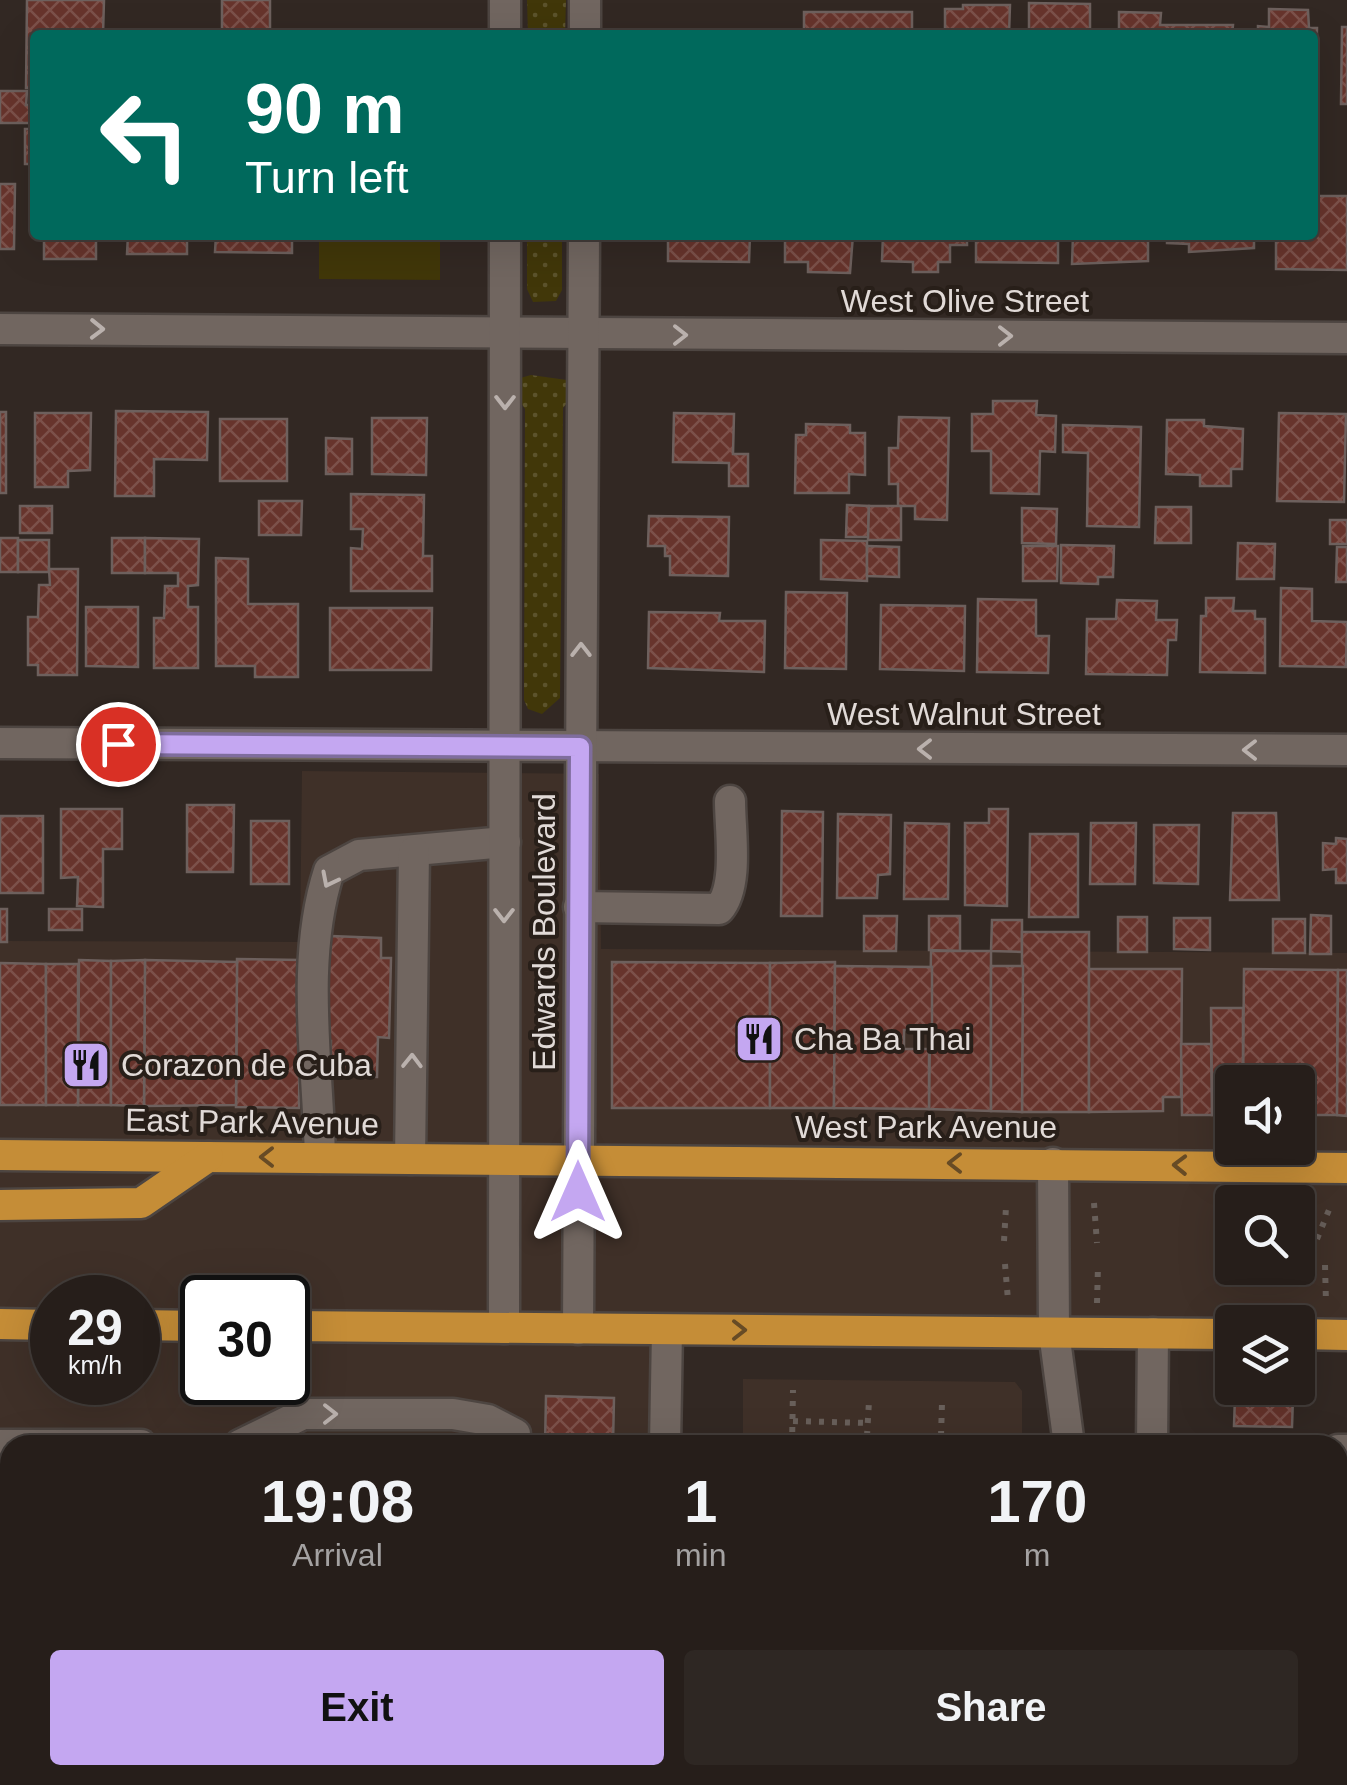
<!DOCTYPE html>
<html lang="en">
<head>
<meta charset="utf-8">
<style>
  :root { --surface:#261e1a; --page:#2e2723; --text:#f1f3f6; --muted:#a4a2a2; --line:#423c39; --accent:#c4a7f1 }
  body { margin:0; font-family:Helvetica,sans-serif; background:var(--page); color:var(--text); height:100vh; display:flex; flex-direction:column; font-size:38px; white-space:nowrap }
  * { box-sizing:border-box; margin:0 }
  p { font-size:32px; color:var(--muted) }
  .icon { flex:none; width:55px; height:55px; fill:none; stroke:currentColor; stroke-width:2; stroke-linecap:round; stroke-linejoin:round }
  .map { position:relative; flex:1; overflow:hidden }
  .panel { position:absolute; left:0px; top:1435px; width:1348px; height:350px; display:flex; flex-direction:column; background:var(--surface); border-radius:30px 30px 0 0; box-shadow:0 10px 40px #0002,0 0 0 2px var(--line) }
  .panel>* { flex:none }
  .hud { position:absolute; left:30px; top:30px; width:1288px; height:210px; border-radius:10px; box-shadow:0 10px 40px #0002,0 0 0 2px var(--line); background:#00695c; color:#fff; overflow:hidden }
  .buttons { position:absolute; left:1215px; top:1065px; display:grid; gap:20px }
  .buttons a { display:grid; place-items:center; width:100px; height:100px; border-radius:10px; background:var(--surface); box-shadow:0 10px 40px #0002,0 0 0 2px var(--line); font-size:50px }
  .speed { position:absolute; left:30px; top:1275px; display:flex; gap:20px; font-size:50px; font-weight:700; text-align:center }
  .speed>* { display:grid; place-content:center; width:130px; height:130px; border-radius:50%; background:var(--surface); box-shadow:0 10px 40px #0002,0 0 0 2px var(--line); line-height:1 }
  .speed small { font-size:25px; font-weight:400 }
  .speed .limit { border:5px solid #111; border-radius:15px; background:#fff; color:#111 }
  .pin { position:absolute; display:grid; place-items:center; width:85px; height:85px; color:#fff; margin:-42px; border:5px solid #fff; border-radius:50%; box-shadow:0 2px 10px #0007 }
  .me { position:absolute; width:110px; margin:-55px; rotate:0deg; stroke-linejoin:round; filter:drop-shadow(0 0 8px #0008) }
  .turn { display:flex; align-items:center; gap:35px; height:210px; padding:0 50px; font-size:45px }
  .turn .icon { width:130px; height:130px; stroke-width:2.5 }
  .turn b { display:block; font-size:70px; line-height:85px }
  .eta { display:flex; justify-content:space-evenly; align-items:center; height:170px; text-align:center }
  .eta b { font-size:60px; font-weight:700; line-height:70px }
  .button { display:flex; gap:20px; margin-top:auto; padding:20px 50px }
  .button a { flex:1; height:115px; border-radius:10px; background:var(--accent); color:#111; font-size:40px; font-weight:700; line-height:115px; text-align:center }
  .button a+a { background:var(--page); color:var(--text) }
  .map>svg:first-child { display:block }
  .built { fill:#3f3028; fill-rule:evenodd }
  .grass { fill:url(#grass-dots) }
  .garden { fill:#413709 }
  .building { fill:url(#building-cross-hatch); stroke:#6d605d; stroke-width:2.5 }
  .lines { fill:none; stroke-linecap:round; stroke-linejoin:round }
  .minor-casing { stroke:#4d4541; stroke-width:35 }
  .highway-casing { stroke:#4d4541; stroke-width:35 }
  .path { stroke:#685f5a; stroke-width:6; stroke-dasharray:5 8; stroke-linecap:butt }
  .minor { stroke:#716660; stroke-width:30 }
  .highway { stroke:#c58d37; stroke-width:30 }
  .oneway { stroke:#bab1ad }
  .oneway2 { stroke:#674b25 }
  .route-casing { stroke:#7f6d9d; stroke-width:25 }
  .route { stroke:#c4a7f1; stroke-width:18 }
  .labels { text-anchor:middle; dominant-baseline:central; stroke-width:8; stroke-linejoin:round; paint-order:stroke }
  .street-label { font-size:32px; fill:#e1dad7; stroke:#281f19 }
  .poi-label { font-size:32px; fill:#e1dad7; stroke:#281f19; text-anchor:start }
</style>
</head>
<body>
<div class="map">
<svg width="1347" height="1785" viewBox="0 0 1347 1785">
  <defs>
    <pattern id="grass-dots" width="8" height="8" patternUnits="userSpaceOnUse" patternTransform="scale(2.5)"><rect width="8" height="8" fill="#413709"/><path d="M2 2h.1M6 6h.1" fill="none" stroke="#5c532c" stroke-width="1.8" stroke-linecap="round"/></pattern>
    <pattern id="building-cross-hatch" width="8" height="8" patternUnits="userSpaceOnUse" patternTransform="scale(2.5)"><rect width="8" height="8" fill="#67342c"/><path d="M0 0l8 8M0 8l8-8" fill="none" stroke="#7c514a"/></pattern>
  </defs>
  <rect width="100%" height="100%" fill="#322823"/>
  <g class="built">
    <path d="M302,771L599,774L601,949L1347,953V1335L1298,1322L668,1330L665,1445H10V1775H659V1785H0V941L300,942ZM1232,1082H1298V1148H1232ZM1232,1202H1298V1268H1232ZM52,1298H138V1382H52ZM202,1298H288V1382H202Z"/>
    <polygon points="743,1379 1015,1382 1022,1391 1022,1445 743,1445"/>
    <rect x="715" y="1775" width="335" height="10"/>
  </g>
  <g class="grass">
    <polygon points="527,0 566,0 565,35 528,35"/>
    <polygon points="527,235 562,235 562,290 556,301 533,302 527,289"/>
    <polygon points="531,375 574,381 574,394 563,408 560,698 542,714 528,709 524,700 525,409 514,393 513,380"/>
  </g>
  <polygon class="garden" points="319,235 440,235 440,280 319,279"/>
  <g class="building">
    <polygon points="27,0 104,0 103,35 35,35 35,88 26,88"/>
    <rect x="222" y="0" width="48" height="35"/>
    <polygon points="1029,3 1090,4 1090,35 1029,35"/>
    <polygon points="963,5 1010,5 1009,35 945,35 945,9 963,9"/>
    <polygon points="1269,9 1308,10 1309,28 1317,28 1316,106 1312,106 1312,35 1258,35 1258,26 1269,27"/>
    <rect x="804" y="12" width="108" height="23"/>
    <polygon points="1119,12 1161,13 1160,25 1233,25 1232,35 1119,35"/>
    <polygon points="1342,27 1347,27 1347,104 1341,104"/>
    <polygon points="0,91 27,91 26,105 35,105 35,123 0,123"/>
    <rect x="25" y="129" width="10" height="35"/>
    <polygon points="0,184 15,184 14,249 0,249"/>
    <polygon points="1312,196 1347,196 1347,270 1276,269 1276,235 1312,235"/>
    <rect x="44" y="235" width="52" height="24"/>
    <polygon points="128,235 187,235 187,254 127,254"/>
    <polygon points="216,235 292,235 292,253 215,252"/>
    <polygon points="668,235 750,235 749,262 668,261"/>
    <polygon points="785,235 853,235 850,273 808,272 808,262 785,262"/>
    <polygon points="883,235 967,235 967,245 950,245 950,262 938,262 938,272 913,272 913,262 882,261"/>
    <polygon points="976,235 1058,235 1058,263 976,262"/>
    <polygon points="1073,235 1148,235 1148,261 1072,264"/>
    <polygon points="1167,235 1254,235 1254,248 1189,252 1189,244 1167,243"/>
    <polygon points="993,401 1037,401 1036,415 1056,416 1055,452 1040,451 1039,494 991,493 991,451 972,451 972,414 993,414"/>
    <polygon points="116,411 208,412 207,460 154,459 154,496 115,496"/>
    <rect x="0" y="412" width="6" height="81"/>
    <polygon points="35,413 91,413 90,470 68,471 68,487 35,487"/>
    <polygon points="674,413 734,414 733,454 748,454 748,486 729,486 729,463 673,462"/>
    <polygon points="1279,413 1346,414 1344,502 1277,501"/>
    <polygon points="899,417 949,418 947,520 915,519 915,506 898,506 898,484 889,484 889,448 898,448"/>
    <polygon points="372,418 427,418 426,475 372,474"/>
    <rect x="220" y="419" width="67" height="62"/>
    <polygon points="1167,420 1204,420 1204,426 1243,429 1242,469 1231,469 1231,486 1200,486 1200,475 1166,474"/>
    <polygon points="806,424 850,425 850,433 865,433 865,475 849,474 849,493 795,493 796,435 806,435"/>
    <polygon points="1063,425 1141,427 1139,527 1087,526 1088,453 1063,452"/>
    <polygon points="326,438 352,439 352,474 326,474"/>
    <polygon points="351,494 424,495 423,556 432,556 432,591 351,591 351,548 362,549 363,529 351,529"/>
    <polygon points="259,501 302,501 301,535 259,535"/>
    <polygon points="847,505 869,506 868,537 846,537"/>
    <rect x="20" y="506" width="32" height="27"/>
    <polygon points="869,506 901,506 901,540 868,540"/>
    <polygon points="1156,507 1191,507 1191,543 1155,543"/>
    <polygon points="1022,508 1057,509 1056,544 1022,543"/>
    <polygon points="649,516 729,517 728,576 670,575 670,556 665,556 665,546 648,546"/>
    <rect x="1330" y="520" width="17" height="24"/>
    <rect x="0" y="538" width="18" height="34"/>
    <rect x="112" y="538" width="33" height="35"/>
    <polygon points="145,538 199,539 198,585 188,586 188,607 198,607 198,668 154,668 154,618 164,618 165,586 178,586 178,573 145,573"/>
    <rect x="18" y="540" width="31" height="32"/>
    <polygon points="821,540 867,541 867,581 821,579"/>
    <polygon points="1238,543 1275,544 1274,579 1237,579"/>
    <polygon points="1061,545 1114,546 1113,577 1098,577 1098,584 1061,583"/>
    <polygon points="867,546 899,547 899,577 867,576"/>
    <polygon points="1023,546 1058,546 1057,581 1023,581"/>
    <polygon points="1337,547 1347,547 1347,582 1336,582"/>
    <polygon points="216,558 248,559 248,604 298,604 298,677 255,677 255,666 216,666"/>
    <polygon points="49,569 78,569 77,675 38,675 38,665 28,665 28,617 38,617 39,585 50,585"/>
    <polygon points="1281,588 1312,589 1312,621 1347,622 1346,667 1280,666"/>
    <polygon points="786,592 847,593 846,669 785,668"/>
    <polygon points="1206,598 1234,598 1233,611 1255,611 1255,619 1265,619 1265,673 1200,672 1201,616 1206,616"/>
    <polygon points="978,599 1036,600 1036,636 1049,636 1048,673 977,672"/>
    <polygon points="1117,600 1157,601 1156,620 1177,620 1176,640 1168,640 1167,675 1086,674 1087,619 1116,619"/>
    <polygon points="881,605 965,606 964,671 880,669"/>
    <polygon points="86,607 138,607 138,667 86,666"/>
    <polygon points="330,608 432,608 431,670 330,670"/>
    <polygon points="649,612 720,613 719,621 765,621 764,672 648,668"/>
    <polygon points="187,805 234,805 233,872 187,872"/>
    <polygon points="61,809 122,809 122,849 103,849 103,907 77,906 78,877 61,878"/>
    <polygon points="989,809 1008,809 1007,906 965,905 965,823 989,823"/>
    <polygon points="782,811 823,812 822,916 781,916"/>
    <polygon points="1233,813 1276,813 1279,900 1230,900"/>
    <polygon points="838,814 891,815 890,874 878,875 877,898 837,898"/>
    <rect x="0" y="816" width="43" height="77"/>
    <rect x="251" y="821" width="38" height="63"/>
    <polygon points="905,823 949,824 948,899 904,899"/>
    <polygon points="1091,823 1136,823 1135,884 1090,884"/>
    <polygon points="1154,825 1199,825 1198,884 1154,883"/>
    <polygon points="1030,834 1078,834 1078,917 1029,917"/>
    <polygon points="1336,838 1347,839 1347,883 1336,883 1336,869 1323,870 1323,843 1336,844"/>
    <rect x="0" y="909" width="7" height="33"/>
    <rect x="49" y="909" width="33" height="21"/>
    <polygon points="1311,915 1331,916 1331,954 1310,954"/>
    <polygon points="864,916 897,916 896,951 864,951"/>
    <polygon points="929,916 960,916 960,951 929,950"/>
    <rect x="1118" y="917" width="29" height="35"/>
    <polygon points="1174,918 1210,918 1210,950 1174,949"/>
    <rect x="1273" y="919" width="32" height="34"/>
    <polygon points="992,920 1022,920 1022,952 991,951"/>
    <rect x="1022" y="932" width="67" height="180"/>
    <polygon points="331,936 381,938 381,958 391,958 389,1038 378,1037 377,1077 330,1075 331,1041 323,1041"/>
    <polygon points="931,951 991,951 991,1111 929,1109"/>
    <polygon points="237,959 300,960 299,1108 236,1107"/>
    <polygon points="79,960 111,961 111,1105 78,1105"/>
    <polygon points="145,960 237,962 236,1105 144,1106"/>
    <polygon points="145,960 144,1106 111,1105 111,961"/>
    <polygon points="612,962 770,963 770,1108 612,1108"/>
    <polygon points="835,962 834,1108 770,1108 770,963"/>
    <polygon points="0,963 46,964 46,1105 0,1105"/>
    <rect x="46" y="964" width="32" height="141"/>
    <polygon points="835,966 932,967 932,1030 904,1030 904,1049 929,1049 929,1109 834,1108"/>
    <polygon points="991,966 1023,966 1022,1112 991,1111"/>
    <polygon points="1089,969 1182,969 1181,1097 1163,1097 1163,1111 1089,1112"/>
    <polygon points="1244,969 1338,970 1337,1115 1298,1115 1298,1082 1243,1082"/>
    <polygon points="1338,970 1347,970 1347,1116 1337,1115"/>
    <polygon points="1211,1008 1243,1008 1243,1082 1232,1082 1232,1115 1212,1115"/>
    <polygon points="1181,1044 1211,1044 1212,1115 1182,1115"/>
    <polygon points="546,1396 614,1398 613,1445 545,1445"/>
    <polygon points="1235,1397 1293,1398 1292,1427 1234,1426"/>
    <polygon points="841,1435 972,1436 972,1443 1012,1445 800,1445 841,1442"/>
    <polygon points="0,1772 477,1775 601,1779 601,1785 0,1785"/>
    <rect x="818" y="1775" width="27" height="10"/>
    <rect x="888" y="1775" width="26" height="10"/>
    <rect x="1050" y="1775" width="199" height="10"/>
  </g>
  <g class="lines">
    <g class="minor-casing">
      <g id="minor">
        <polyline points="505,35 505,0"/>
        <polyline points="585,35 585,0"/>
        <polyline points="0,329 1347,338"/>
        <polyline points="0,743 1347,750"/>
        <path d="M579,907L719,909C739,886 730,831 730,801"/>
        <path d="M320,1158C318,1065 300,960 329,871L359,855L505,842"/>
        <polyline points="410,1159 414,852"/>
        <polyline points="1053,1163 1054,1332 1069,1445"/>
        <polyline points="504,1328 505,235"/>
        <polyline points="578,1329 584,235"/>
        <polyline points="0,1445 141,1445"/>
        <polyline points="240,1445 303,1414 453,1414 488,1420 515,1434 515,1445"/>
        <polyline points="665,1445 667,1330"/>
        <polyline points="1152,1445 1153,1333"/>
        <polyline points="1338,1450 1347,1450"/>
        <polyline points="1338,1505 1347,1505"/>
        <polyline points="0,1677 10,1688"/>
        <polyline points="1070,1775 1070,1785"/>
        <polyline points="661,1785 661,1775"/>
      </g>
    </g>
    <g class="highway-casing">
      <g id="highway">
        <polyline points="0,1155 1347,1168"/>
        <polyline points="0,1205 141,1203 208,1157"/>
        <polyline points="0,1324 52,1325"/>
        <polyline points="138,1325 202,1326"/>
        <polyline points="288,1326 1232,1334"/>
        <polyline points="1298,1334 1347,1335"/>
      </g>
    </g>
    <g class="path">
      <polyline points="1094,1203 1097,1243"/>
      <polyline points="1317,1239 1331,1205"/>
      <polyline points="1004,1241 1006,1207"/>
      <polyline points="1005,1264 1008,1300"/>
      <polyline points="1325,1265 1326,1303"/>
      <polyline points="1097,1303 1098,1266"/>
      <polyline points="793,1421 868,1423"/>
      <polyline points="867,1436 869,1401"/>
      <polyline points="941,1436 942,1403"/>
      <polyline points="792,1445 793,1390"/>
    </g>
    <use href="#minor" class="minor"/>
    <use href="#highway" class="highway"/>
  </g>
  <defs><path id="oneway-chevron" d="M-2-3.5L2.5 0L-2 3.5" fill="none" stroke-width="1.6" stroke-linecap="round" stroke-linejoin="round" transform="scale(2.5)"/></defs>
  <g class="oneway">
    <use href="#oneway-chevron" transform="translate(97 329) rotate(1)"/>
    <use href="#oneway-chevron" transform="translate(680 335)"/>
    <use href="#oneway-chevron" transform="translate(1005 336)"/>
    <use href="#oneway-chevron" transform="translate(505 402) rotate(90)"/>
    <use href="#oneway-chevron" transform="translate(581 650) rotate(-90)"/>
    <use href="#oneway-chevron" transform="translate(925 749) rotate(-180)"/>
    <use href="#oneway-chevron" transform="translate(1250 750) rotate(-180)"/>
    <use href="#oneway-chevron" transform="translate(329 880) rotate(117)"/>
    <use href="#oneway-chevron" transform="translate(504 915) rotate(90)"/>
    <use href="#oneway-chevron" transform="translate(412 1061) rotate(-89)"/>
    <use href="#oneway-chevron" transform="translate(330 1414)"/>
  </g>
  <g class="oneway2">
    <use href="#oneway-chevron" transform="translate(267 1157) rotate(-180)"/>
    <use href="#oneway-chevron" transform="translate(955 1163) rotate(-180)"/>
    <use href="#oneway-chevron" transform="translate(1180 1165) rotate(-179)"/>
    <use href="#oneway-chevron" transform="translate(739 1330)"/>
  </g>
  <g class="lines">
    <g class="route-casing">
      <polyline id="route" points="118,744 580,747 578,1192"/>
    </g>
    <use href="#route" class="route"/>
  </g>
  <defs>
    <g id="restaurant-square" transform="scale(2.5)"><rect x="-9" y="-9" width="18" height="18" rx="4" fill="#c4a7f1" stroke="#281f19"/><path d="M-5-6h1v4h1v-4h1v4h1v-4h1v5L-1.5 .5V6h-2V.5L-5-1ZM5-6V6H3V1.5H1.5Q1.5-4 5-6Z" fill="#111"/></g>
  </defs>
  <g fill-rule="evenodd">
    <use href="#restaurant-square" x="759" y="1039"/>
    <use href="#restaurant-square" x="86" y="1065"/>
  </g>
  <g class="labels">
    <g class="street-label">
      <text x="965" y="301">West Olive Street</text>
      <text x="964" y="714">West Walnut Street</text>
      <text transform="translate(544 932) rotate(-90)">Edwards Boulevard</text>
      <text transform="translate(252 1122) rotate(1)">East Park Avenue</text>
      <text x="926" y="1127">West Park Avenue</text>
    </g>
    <g class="poi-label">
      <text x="794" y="1039">Cha Ba Thai</text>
      <text x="121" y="1065">Corazon de Cuba</text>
    </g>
  </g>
</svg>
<div class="buttons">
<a><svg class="icon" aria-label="sound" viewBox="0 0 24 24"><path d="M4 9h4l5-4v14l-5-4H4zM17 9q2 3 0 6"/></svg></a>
<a><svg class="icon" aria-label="search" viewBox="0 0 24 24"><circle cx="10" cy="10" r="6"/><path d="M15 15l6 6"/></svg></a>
<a><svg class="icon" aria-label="layers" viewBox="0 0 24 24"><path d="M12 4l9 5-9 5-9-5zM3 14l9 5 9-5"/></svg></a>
</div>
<div class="speed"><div>29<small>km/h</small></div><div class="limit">30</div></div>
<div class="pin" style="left:118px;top:744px;background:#d93025"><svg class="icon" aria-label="arrive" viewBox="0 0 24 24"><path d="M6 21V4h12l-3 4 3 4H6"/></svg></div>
<svg class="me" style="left:578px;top:1192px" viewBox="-20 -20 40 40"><path d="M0-17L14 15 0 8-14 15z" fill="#c4a7f1" stroke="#fff" stroke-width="4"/></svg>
<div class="hud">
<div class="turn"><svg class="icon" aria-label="left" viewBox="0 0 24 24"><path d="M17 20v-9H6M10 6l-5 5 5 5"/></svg><div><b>90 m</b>Turn left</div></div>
</div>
<section class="panel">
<div class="eta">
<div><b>19:08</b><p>Arrival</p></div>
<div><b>1</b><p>min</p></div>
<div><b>170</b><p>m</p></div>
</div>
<div class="button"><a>Exit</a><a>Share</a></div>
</section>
</div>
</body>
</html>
